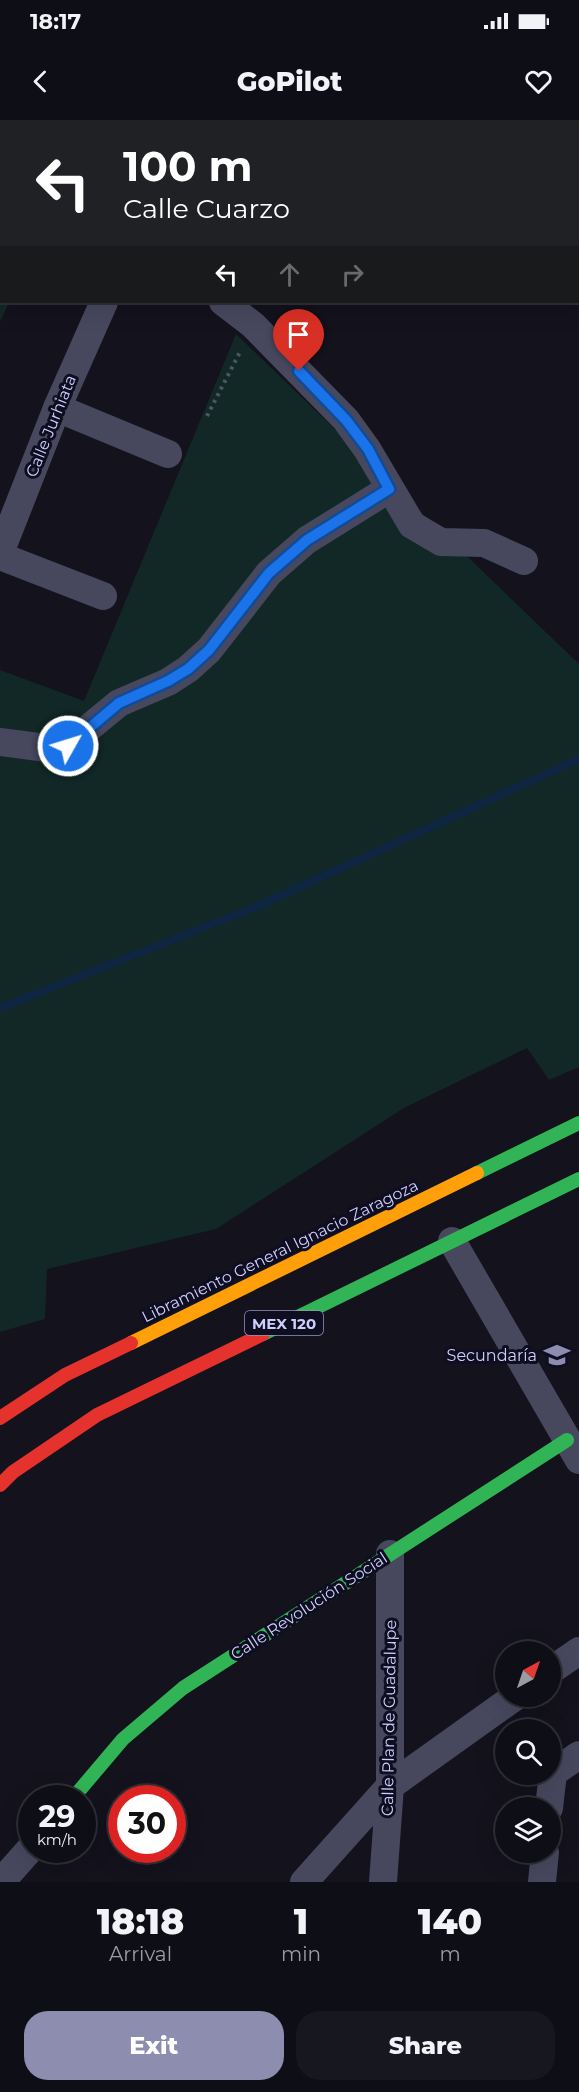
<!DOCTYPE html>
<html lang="en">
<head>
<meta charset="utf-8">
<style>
  :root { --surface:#0e0e16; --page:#17171f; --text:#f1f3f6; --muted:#9b9ca1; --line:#2e2e35; --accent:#8d8daf }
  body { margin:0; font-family:Montserrat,sans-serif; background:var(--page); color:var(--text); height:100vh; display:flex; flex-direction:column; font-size:22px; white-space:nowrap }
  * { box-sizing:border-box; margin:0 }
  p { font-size:20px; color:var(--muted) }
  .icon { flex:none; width:33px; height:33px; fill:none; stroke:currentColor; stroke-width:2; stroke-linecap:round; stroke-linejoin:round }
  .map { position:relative; height:1762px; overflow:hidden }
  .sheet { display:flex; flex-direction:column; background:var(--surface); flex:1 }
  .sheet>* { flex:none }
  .top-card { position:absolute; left:0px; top:0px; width:579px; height:183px; box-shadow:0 6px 24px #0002,0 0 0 2px var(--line); background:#202124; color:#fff; overflow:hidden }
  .needle { width:39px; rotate:40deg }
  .controls { position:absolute; left:495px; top:1521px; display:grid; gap:12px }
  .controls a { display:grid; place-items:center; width:66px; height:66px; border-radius:50%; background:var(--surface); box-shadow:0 6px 24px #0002,0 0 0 2px var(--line); font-size:30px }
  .speed { position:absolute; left:18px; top:1665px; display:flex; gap:12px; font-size:30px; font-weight:700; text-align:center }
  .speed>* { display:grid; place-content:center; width:78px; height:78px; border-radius:50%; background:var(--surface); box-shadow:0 6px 24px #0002,0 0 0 2px var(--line); line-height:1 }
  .speed small { font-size:15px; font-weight:400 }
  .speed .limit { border:9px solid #d22; background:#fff; color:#111 }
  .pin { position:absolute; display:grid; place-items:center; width:51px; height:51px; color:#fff; margin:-62px -26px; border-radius:50% 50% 50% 0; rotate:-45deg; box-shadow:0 0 6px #0007 }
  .pin .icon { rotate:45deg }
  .me { position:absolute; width:66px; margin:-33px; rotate:51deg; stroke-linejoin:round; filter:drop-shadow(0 0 4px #0008) }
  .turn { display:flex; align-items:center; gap:21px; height:126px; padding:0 24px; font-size:27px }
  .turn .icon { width:78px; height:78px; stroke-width:2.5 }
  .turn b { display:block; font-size:42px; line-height:51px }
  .lanes { display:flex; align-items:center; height:57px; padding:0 24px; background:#0003; justify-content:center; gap:30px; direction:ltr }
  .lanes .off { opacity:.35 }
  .eta { display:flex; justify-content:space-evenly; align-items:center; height:102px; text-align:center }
  .eta b { font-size:36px; font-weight:800; line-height:42px }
  .cta { display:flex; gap:12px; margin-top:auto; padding:12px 24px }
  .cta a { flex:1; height:69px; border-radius:24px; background:var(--accent); color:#fff; font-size:24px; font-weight:800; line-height:69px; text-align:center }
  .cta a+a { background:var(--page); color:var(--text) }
  .status { display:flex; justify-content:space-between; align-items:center; height:42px; padding:0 30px; background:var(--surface); direction:ltr }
  .status svg { height:16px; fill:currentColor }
  header { display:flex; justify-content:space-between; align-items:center; height:78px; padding:0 24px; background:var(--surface); font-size:27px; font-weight:800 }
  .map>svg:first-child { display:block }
  .green { fill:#112826 }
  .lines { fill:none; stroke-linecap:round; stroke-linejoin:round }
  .stream { stroke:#0e2641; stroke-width:8 }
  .path { stroke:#485863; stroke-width:4; stroke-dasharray:3 4.5; stroke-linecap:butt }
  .street { stroke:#47485e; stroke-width:28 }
  .fast { stroke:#30b455; stroke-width:14 }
  .slow { stroke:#ff9f0a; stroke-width:14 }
  .jam { stroke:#e5322d; stroke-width:14 }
  .route-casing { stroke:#114b97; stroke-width:15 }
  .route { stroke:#1a73e8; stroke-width:10 }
  .labels { text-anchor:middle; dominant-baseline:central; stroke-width:6; stroke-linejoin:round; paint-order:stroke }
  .shield { fill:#0f0e21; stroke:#9595bc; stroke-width:1.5 }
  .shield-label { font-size:15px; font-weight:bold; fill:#cfcffe }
  .street-label { font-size:16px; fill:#cfcffe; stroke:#0f0e21 }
  .poi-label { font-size:16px; fill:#cfcffe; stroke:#0f0e21; text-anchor:end }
</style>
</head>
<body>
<div class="status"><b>18:17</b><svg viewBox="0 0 49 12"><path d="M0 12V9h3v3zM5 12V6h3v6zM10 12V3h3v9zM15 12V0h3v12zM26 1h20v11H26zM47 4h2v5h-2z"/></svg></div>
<header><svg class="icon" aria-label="back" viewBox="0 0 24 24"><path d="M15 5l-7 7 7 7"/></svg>GoPilot<svg class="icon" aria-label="heart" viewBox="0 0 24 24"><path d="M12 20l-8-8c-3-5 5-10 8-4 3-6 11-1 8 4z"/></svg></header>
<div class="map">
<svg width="579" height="1762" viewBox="0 0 579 1762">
  <rect width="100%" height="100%" fill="#13121d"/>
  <g class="green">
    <polygon points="0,0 26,1 2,2 2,182 9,182 0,202"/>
    <polygon points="236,214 579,544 579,947 549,960 527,928 404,988 216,1109 47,1149 45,1199 0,1212 0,550 84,581"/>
  </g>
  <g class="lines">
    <polyline class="stream" points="0,888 258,786 579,639"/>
    <polyline class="path" points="207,296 241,230"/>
    <g class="street">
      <polyline points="48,0 50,2"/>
      <polyline points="450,0 451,2"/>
      <polyline points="578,133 579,135"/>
      <polyline points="223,182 253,205 346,300 367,329 412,405 441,422 484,423 524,441"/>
      <polyline points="57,288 168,334"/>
      <polyline points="0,433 57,288 104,182"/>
      <polyline points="0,436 103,476"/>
      <polyline points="0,622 54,629 68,625 119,583 168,562 188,549 209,530 269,453 307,420 389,369"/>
      <polyline points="452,1121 579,1340"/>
      <polyline points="550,1551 579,1531"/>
      <polyline points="549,1688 553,1653 579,1635"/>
      <polyline points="1,1762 32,1727"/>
      <polyline points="304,1762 390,1666 516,1576"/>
      <polyline points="383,1762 390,1666 390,1434"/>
      <polyline points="542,1762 545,1732"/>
    </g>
    <g class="fast">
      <polyline points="477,1053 579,1003"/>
      <polyline points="263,1214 579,1059"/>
      <polyline points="73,1678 123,1619 183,1568 567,1320"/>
    </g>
    <polyline class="slow" points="131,1223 477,1053"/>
    <g class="jam">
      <polyline points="0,1298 65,1255 131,1223"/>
      <polyline points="0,1365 13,1352 97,1295 263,1214"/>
    </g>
  </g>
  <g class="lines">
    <g class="route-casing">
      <polyline id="route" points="68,626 119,583 168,561 188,549 209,530 269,453 307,420 389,369 368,329 346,300 299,251"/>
    </g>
    <use href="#route" class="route"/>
  </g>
  <defs>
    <g id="school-bare" transform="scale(2.07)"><path d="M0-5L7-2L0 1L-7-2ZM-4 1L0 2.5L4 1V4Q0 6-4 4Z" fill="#8d8daf" stroke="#0f0e21" stroke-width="2.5" paint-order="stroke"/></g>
  </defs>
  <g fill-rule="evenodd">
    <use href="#school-bare" x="557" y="1235"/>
  </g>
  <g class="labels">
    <rect class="shield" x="245" y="1191" width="78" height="24" rx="4.5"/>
    <g class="shield-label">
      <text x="284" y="1203">MEX 120</text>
    </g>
    <g class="street-label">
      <text transform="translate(51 306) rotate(-68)">Calle Jurhiata</text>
      <text transform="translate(280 1131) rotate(-26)">Libramiento General Ignacio Zaragoza</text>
      <text transform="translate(309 1486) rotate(-33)">Calle Revolución Social</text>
      <text transform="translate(389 1598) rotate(-89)">Calle Plan de Guadalupe</text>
    </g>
    <g class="poi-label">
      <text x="537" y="1235">Secundaría</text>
    </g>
  </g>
</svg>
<div class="controls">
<a><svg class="needle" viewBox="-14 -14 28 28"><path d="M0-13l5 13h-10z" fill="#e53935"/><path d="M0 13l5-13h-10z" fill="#9b9ca1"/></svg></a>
<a><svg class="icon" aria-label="search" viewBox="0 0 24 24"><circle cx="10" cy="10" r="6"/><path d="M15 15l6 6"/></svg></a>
<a><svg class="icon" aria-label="layers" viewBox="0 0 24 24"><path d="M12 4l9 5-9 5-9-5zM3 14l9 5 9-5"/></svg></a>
</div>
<div class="speed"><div>29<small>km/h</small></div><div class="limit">30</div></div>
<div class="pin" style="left:299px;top:251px;background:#d93025"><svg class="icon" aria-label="arrive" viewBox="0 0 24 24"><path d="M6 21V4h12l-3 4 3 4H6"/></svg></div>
<svg class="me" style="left:68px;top:626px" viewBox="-20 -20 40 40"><circle r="17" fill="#1a73e8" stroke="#fff" stroke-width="3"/><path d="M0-11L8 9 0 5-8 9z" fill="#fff"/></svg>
<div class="top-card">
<div class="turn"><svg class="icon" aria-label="left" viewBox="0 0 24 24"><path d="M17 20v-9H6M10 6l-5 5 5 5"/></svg><div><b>100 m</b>Calle Cuarzo</div></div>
<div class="lanes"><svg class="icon" aria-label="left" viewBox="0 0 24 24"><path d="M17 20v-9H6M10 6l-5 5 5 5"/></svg><svg class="icon off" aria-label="ahead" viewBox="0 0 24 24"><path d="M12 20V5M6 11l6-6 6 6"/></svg><svg class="icon off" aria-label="right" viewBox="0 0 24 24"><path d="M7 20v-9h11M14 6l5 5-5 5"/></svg></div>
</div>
</div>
<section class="sheet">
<div class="eta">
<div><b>18:18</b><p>Arrival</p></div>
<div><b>1</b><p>min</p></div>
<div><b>140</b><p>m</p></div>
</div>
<div class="cta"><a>Exit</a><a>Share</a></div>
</section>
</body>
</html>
